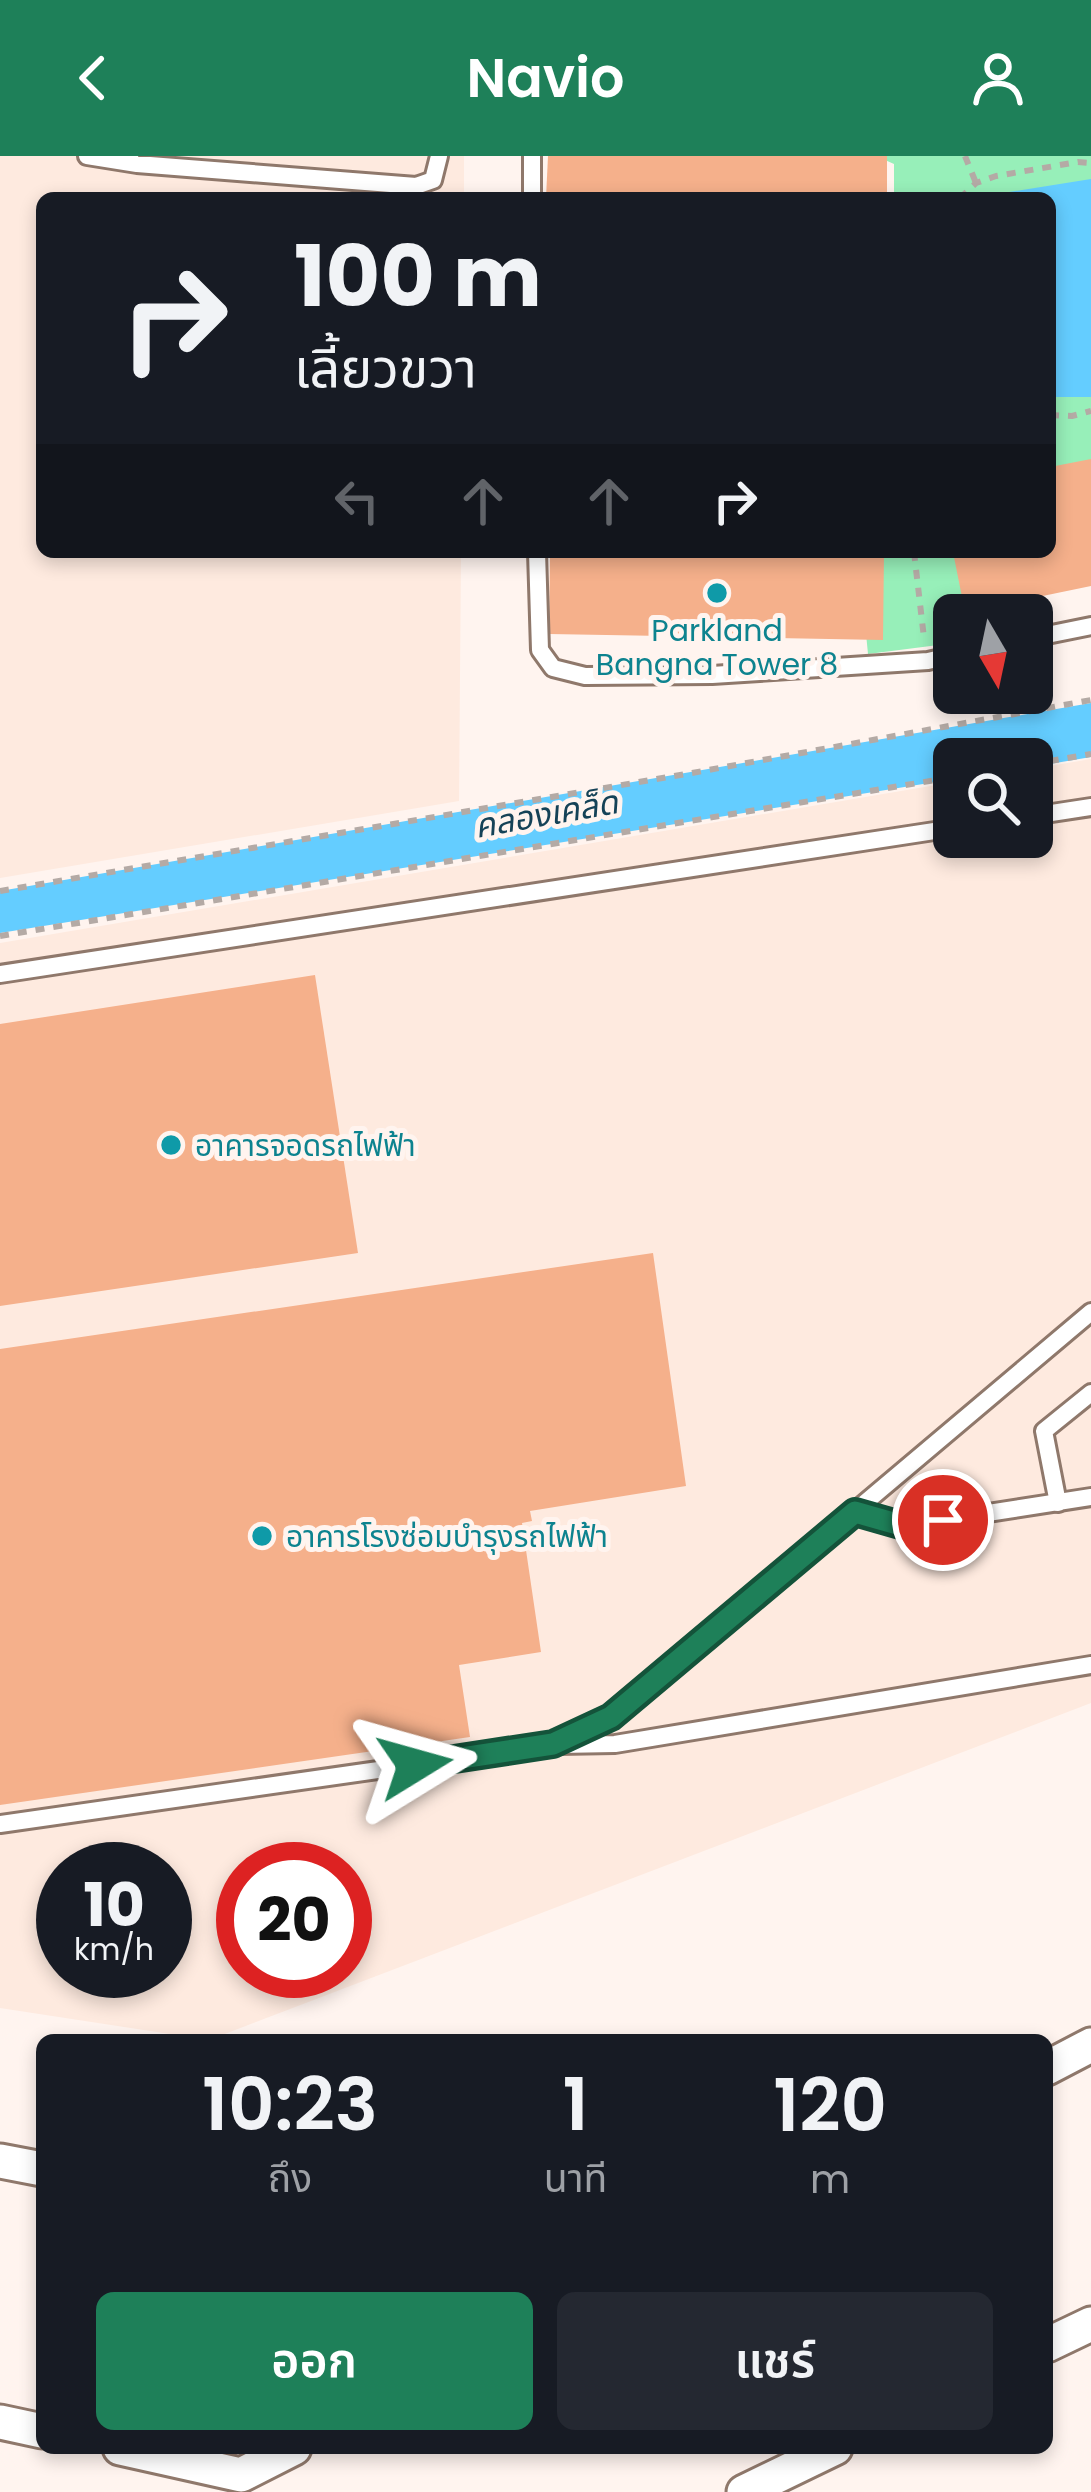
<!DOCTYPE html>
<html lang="th">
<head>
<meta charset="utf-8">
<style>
  :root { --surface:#171b24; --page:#242831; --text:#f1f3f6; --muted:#9ea1a6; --accent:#1e8059 }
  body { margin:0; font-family:Poppins,"Noto Sans Thai",sans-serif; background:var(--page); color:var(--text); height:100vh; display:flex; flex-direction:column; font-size:45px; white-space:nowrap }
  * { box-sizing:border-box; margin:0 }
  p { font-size:39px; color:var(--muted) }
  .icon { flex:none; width:66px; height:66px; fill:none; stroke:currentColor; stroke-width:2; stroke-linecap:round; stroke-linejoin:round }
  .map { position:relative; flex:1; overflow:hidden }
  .drawer { position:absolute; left:36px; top:1878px; width:1017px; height:420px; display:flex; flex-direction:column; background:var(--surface); border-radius:18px; box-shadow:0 6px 18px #0003 }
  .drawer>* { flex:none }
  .hud { position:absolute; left:36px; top:36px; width:1020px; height:366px; border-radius:18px; box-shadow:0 6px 18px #0003; background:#171b24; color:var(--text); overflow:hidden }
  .needle { width:78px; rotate:171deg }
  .buttons { position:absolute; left:933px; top:438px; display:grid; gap:24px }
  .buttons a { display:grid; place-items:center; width:120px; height:120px; border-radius:18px; background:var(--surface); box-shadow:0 6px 18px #0003; font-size:60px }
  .speed { position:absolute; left:36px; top:1686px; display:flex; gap:24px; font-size:60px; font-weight:700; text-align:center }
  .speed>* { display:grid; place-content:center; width:156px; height:156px; border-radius:50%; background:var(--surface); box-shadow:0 6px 18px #0003; line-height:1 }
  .speed small { font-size:30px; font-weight:400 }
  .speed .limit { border:18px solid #d22; background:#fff; color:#111 }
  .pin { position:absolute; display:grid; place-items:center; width:102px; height:102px; color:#fff; margin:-51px; border:6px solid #fff; border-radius:50%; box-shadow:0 3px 12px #0007 }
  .me { position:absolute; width:132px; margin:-66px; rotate:82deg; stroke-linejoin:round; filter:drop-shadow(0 0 9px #0008) }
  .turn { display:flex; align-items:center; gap:42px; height:252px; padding:0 60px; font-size:54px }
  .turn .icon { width:156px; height:156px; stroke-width:2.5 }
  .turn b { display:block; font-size:84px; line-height:102px }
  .lanes { display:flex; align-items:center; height:114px; padding:0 60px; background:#0003; justify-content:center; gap:60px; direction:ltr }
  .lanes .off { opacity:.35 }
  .eta { display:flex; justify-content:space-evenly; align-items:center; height:204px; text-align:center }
  .eta b { font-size:72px; font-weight:600; line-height:84px }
  .button { display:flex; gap:24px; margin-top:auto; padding:24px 60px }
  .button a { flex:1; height:138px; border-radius:18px; background:var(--accent); color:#fff; font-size:48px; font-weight:600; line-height:138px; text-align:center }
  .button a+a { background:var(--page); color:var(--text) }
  header { display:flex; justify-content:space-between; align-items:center; height:156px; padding:0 60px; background:var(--accent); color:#fff; font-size:54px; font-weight:600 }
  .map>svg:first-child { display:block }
  .built { fill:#feeadf; fill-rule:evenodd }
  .green { fill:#97efb9 }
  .water { fill:#64cdff }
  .building { fill:#f5b08b }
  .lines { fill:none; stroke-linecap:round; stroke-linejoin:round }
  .lane-casing { stroke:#8f786b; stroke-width:22 }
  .street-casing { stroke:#8f786b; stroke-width:39 }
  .path { stroke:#b4aaa5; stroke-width:6; stroke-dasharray:9 9; stroke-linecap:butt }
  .lane { stroke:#fff; stroke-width:16 }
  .street { stroke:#fff; stroke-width:33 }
  .route-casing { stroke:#14533a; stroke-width:30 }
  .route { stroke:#1e8059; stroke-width:21 }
  .culture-dot { fill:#0f9aa8; stroke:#fff4ef; stroke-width:4.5 }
  .labels { text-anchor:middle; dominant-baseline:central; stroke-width:10; stroke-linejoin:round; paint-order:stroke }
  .culture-label { font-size:30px; fill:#0d838f; stroke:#fff4ef; text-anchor:start }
  .water-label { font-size:33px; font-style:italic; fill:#154257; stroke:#fff4ef }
</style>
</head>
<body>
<header><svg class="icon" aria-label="back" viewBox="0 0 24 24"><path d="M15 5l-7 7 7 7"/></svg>Navio<svg class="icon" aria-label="person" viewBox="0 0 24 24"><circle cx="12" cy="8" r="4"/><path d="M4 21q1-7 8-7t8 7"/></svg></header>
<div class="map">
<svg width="1091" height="2336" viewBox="0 0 1091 2336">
  <rect width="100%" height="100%" fill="#fff4ef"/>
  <g class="built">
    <polygon points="0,0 464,0 464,42 42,42 42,396 461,396 459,645 0,722"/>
    <path d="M1091,603V1547L209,1884L0,1852V787L954,626V681H1032V613ZM63,1713H165V1815H63ZM243,1713H345V1815H243Z"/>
  </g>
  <g class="green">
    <polygon points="876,0 1091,0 1091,316 1050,323 1050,42 894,42 894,8"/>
    <polygon points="858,396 964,396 970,459 954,459 954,487 868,498"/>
  </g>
  <g class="water">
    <polygon points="1091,23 1091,241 1050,241 1050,42 996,42 1003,37"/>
    <polygon points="1091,547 1091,601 1032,611 1032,603 954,603 954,623 0,777 0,735"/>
  </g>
  <g class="building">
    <polygon points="548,0 887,0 887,42 546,42"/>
    <polygon points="1091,303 1091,430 965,456 953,396 1050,396 1050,311"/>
    <polygon points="550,396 884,396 883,484 549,478"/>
    <polygon points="315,819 358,1097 0,1150 0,868"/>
    <polygon points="653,1097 686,1330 530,1355 532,1365 522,1367 541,1496 459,1509 470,1581 0,1649 0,1193"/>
  </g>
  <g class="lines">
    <g class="lane-casing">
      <g id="lane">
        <polyline points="87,0 137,8 416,30 433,24 439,0"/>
        <polyline points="532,0 532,42"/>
        <polyline points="537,396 540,494 553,512 585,520 712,519 928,505 954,499"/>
        <polyline points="1032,482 1091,470"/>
        <polyline points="1032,660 1091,651"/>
        <polyline points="0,818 954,672"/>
        <polyline points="1058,1347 1044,1275 1091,1237"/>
        <polyline points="855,1356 904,1370 1091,1341"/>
        <polyline points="558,1589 615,1588 1091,1509"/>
        <polyline points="0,1668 553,1589 611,1561 1091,1156"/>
      </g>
    </g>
    <g class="street-casing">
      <g id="street">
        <polyline points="1047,1912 1091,1889"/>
        <polyline points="0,2005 42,2013"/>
        <polyline points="1047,2189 1091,2168"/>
        <polyline points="0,2266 42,2275"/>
        <polyline points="120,2292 241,2319 294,2292"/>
        <polyline points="744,2336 835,2292"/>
      </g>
    </g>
    <g class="path">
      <polyline points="965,0 976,27"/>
      <polyline points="960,42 976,27 996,20 1078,6 1091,7"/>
      <polyline points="1050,259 1072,260 1091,255"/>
      <polyline points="914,396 924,482"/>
      <polyline points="1032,608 1091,598"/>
      <polyline points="0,735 692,617 1091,544"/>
      <polyline points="0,780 954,621"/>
    </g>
    <use href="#lane" class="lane"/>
    <use href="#street" class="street"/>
  </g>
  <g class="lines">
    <g class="route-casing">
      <polyline id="route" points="415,1609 553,1588 611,1561 855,1356 904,1370 943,1364"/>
    </g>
    <use href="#route" class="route"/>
  </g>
  <g class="culture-dot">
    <circle cx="717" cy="437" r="12"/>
    <circle cx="171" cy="989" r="12"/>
    <circle cx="262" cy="1380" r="12"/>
  </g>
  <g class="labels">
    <g class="culture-label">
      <text x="717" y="474" text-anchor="middle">Parkland<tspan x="717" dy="34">Bangna Tower 8</tspan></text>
      <text x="195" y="989">อาคารจอดรถไฟฟ้า</text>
      <text x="286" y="1380">อาคารโรงซ่อมบำรุงรถไฟฟ้า</text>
    </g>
    <g class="water-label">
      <text transform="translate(546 658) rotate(-10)">คลองเคล็ด</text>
    </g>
  </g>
</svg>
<div class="buttons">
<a><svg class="needle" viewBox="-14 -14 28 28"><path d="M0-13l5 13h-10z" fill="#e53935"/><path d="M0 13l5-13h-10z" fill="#9ea1a6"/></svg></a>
<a><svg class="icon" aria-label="search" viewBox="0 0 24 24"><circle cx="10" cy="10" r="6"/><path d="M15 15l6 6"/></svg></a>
</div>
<div class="speed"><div>10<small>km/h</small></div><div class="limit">20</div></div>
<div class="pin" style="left:943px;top:1364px;background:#d93025"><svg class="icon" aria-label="arrive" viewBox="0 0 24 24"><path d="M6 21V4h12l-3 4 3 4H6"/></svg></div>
<svg class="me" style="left:415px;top:1609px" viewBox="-20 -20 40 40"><path d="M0-17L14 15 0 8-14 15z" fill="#1e8059" stroke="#fff" stroke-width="4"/></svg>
<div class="hud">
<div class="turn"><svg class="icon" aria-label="right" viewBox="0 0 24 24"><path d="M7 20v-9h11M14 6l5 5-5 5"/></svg><div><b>100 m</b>เลี้ยวขวา</div></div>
<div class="lanes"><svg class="icon off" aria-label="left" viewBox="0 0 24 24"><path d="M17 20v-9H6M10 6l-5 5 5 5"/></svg><svg class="icon off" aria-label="ahead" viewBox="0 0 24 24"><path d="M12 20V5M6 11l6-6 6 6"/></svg><svg class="icon off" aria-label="ahead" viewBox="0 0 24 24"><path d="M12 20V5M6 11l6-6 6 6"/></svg><svg class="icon" aria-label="right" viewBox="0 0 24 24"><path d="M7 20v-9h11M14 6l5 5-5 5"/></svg></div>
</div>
<section class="drawer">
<div class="eta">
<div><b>10:23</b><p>ถึง</p></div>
<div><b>1</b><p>นาที</p></div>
<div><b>120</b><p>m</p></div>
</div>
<div class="button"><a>ออก</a><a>แชร์</a></div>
</section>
</div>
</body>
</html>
